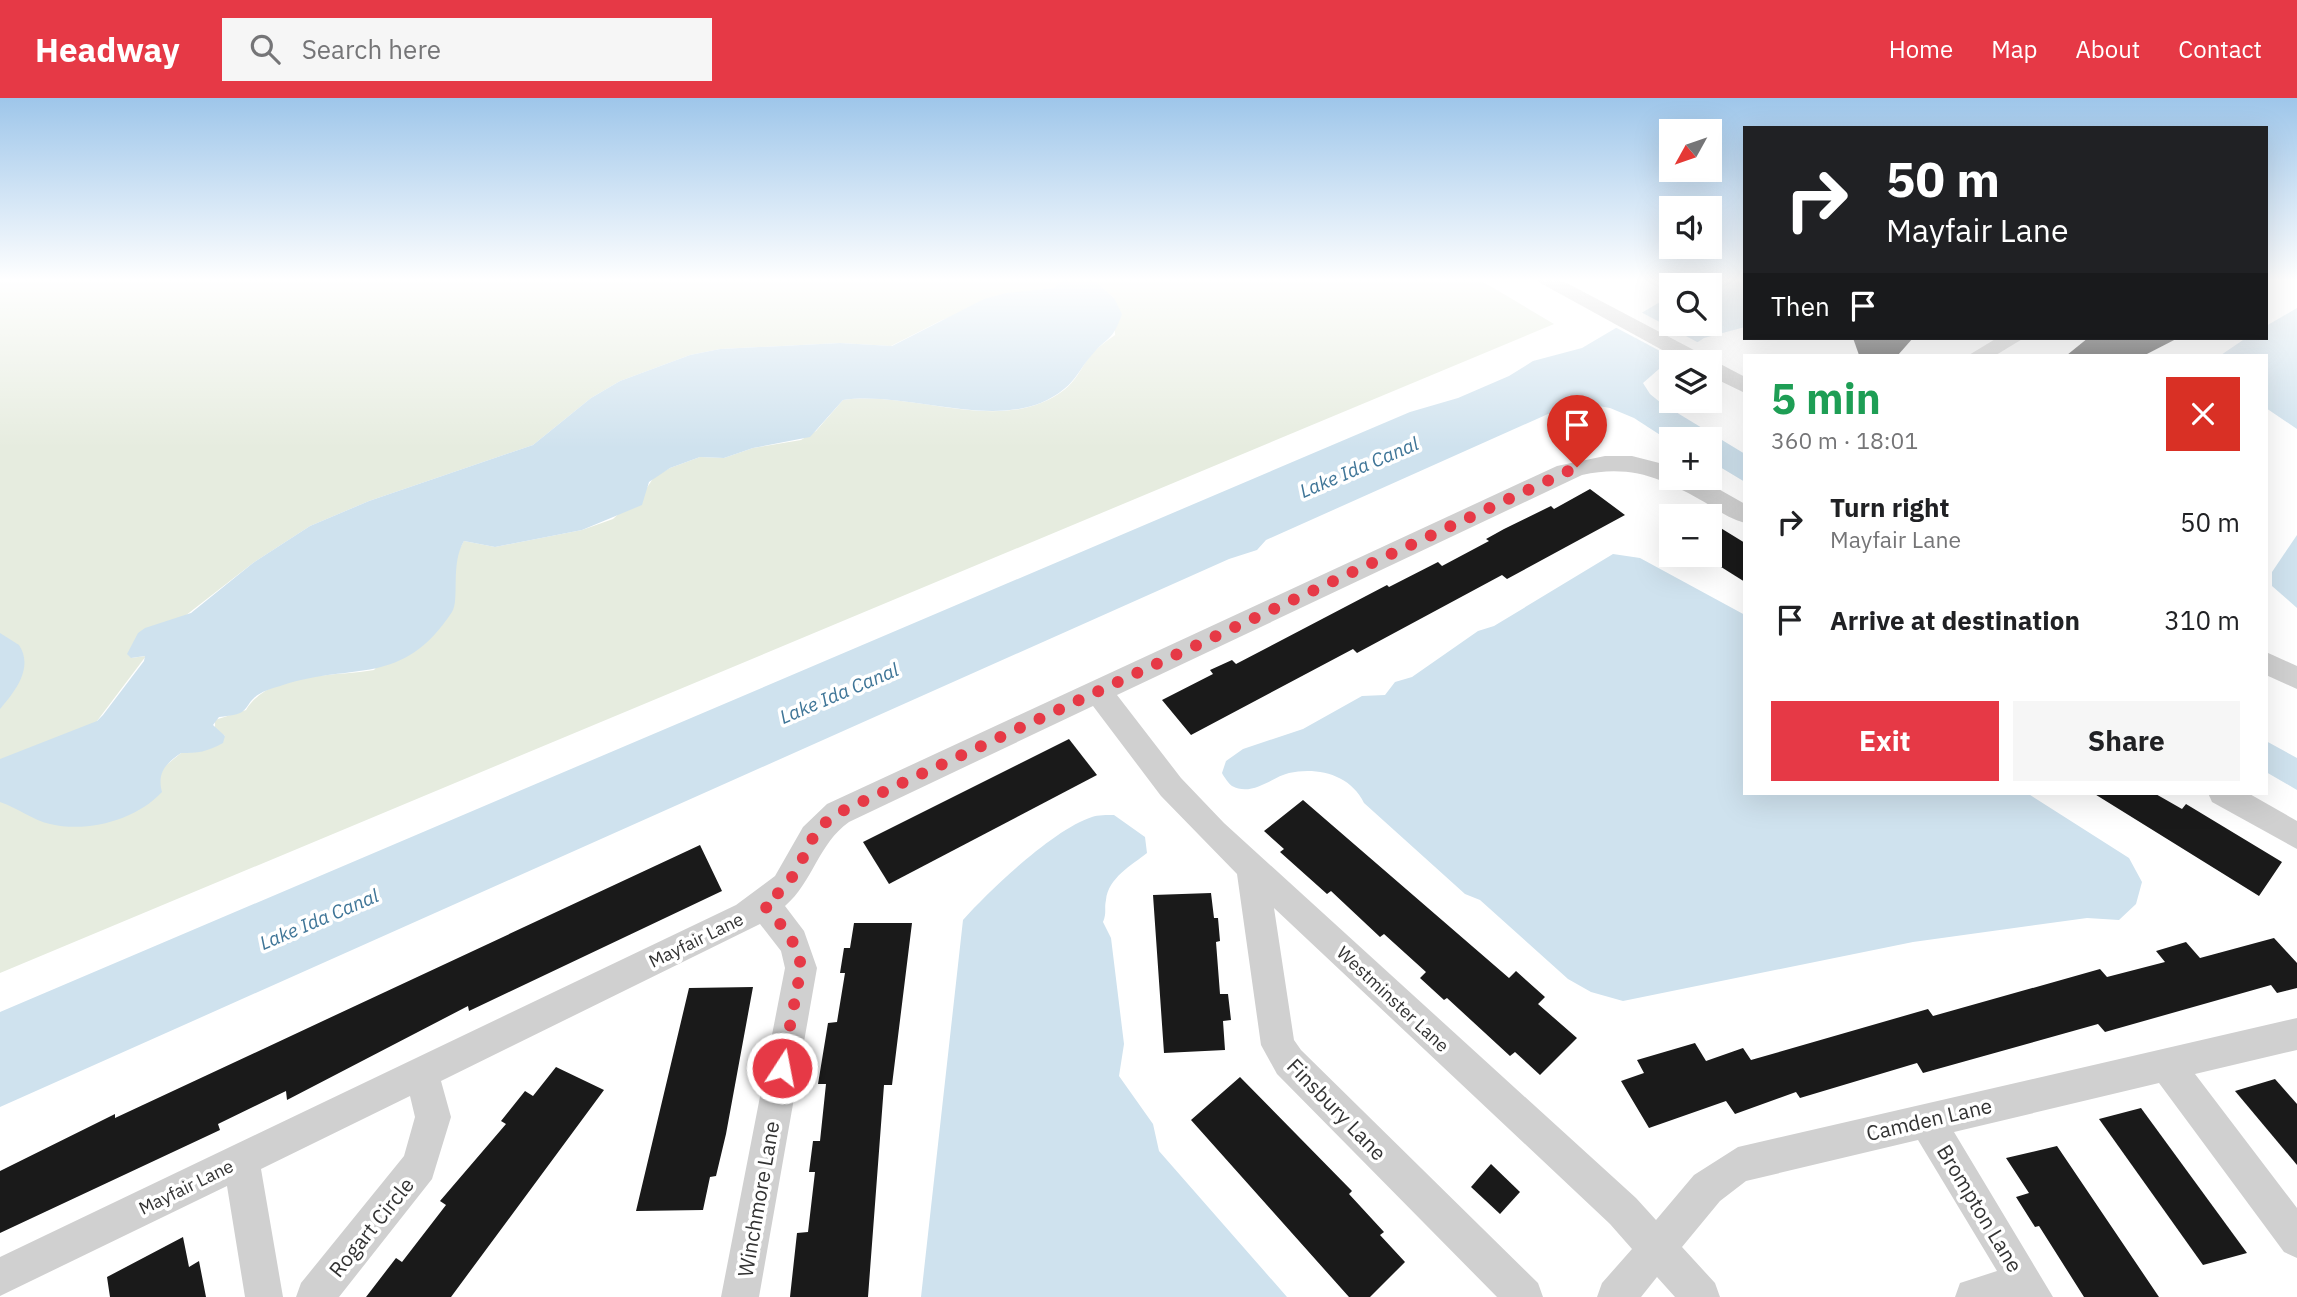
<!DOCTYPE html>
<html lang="en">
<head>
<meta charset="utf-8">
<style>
  :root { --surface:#fff; --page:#f6f6f6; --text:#202124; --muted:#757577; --accent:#e63946 }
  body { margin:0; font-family:"IBM Plex Sans",sans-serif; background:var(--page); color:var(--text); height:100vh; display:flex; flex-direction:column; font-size:26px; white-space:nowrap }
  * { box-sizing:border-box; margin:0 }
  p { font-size:23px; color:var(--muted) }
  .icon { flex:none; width:38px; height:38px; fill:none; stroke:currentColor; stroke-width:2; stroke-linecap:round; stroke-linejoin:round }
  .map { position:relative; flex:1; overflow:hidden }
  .panel { position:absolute; left:1743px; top:256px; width:525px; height:441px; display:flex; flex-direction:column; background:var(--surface); border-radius:0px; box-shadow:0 7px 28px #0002 }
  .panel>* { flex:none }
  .top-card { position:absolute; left:1743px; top:28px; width:525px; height:214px; border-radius:0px; box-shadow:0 7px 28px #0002; background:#202124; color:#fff; overflow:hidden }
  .needle { width:46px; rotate:230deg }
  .fabs { position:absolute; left:1659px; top:21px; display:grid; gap:14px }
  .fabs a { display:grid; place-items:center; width:63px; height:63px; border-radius:0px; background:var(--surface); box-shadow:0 7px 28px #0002; font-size:35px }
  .pin { position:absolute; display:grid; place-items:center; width:60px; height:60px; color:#fff; margin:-72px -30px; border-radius:50% 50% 50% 0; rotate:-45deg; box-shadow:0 0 7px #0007 }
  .pin .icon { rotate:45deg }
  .me { position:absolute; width:77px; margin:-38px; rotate:11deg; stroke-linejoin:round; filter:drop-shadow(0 0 5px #0008) }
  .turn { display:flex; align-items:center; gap:24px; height:147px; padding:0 28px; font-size:32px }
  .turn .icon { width:91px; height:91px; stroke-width:2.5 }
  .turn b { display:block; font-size:49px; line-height:60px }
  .then { display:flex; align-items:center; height:66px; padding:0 28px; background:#0003; gap:14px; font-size:26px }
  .round { display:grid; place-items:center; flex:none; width:74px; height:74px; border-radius:0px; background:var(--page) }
  .headline { display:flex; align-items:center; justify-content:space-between; height:119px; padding:0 28px }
  h1 { font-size:42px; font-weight:700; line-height:52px; color:#1e9e55 }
  .button { display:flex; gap:14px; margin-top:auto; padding:14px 28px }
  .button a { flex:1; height:80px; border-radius:0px; background:var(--accent); color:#fff; font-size:28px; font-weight:700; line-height:80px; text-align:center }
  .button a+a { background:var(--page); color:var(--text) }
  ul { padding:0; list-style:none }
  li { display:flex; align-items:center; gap:21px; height:98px; padding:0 28px }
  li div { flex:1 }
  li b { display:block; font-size:26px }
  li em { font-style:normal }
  header { display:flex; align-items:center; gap:42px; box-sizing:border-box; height:98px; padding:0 35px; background:var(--accent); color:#fff }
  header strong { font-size:33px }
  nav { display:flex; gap:38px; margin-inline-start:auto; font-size:24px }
  .search { width:490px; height:63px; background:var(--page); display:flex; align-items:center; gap:18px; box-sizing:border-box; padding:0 24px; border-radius:0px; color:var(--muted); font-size:26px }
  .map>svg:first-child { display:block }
  .green { fill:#e6ecdf }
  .water { fill:#cfe2ee }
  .pier { fill:#fff }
  .building { fill:#1a1a1a }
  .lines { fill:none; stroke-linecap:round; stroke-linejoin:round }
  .minor { fill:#d0d0d0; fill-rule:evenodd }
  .route { stroke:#e63946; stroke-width:12; stroke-dasharray:0 21.6 }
  .labels { text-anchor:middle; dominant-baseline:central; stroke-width:7; stroke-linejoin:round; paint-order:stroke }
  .street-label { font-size:18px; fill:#333; stroke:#fff }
  .water-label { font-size:19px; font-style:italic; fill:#3f7597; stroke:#fff }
  .near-street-label { font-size:21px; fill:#333; stroke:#fff }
</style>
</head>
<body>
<header>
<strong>Headway</strong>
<div class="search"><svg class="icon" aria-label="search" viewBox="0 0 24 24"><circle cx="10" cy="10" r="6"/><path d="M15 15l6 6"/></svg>Search here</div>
<nav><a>Home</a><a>Map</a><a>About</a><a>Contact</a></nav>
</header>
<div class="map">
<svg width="2297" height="1199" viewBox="0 0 2297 1199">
  <rect width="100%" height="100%" fill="#fff"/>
  <path class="green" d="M0,182H1062L1054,190L1029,193L942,222L891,248L840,245L720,251L690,257L620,283L591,300L533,347L369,403L310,428L253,465L131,560L146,558L97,623L159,681L164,669L181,655C202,654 209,653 225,638L215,631V622L246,612C269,573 335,579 374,572L455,479L456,457L464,443L495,449L582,432L613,421L646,391L654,379L670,370L700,359L724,360L753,350L801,342L816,333L843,302C915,292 1003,339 1064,292C1076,283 1081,270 1090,258C1096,250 1106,244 1115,237L1114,200L1094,182H1480L1554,226L0,875Z"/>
  <g class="water">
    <path d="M1062,182H1094L1114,200L1122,216C1112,245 1108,237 1091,258C1081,269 1076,282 1064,291C1006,339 914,292 843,302L810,339L753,350L724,360L700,359L670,370L649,384L642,407L582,432L495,449L464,443C450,466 460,502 452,514C402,590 353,564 283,587C274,590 261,593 254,600C248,605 247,612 240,615C233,618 225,618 219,619L213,627L225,638L223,645C207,654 198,655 181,655C165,666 157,675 162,694C136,722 88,735 50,726C32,722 18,710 0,704V661L97,623L103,617L144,563L145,558L131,560L127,556L138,535L145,530L191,515L253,465L310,428L369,403L533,347L591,300L620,283L690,257L720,251L840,245L892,248L984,201L1006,195L1054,190Z"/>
    <polygon points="1722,182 1745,182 1745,229 1704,240 1667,264 1643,285 1650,296 1661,305 1745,356 1745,384 1710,363 1710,341 1671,344 1634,320 1610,310 1587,306 1557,312 1266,442 1257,452 1229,461 0,1009 0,914 1410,314 1458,300 1509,278 1533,263 1582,250 1660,204 1671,200 1671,226 1710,226 1709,187"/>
    <polygon points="2297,210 2297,331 2266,310 2266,257 2221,257 2246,240 2266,240 2266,228"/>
    <polygon points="2297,437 2297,510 2272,488 2272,474"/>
    <path d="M1613,456L1640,460L1745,517V695H2027L2129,760L2142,784L2136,806L2119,822L2087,820L1913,844L1623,903L1591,894L1568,881L1480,802L1465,796L1364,705C1350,676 1317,669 1289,675C1272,679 1252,699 1232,688C1229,686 1224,679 1222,675L1226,663L1243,651L1303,631L1362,598L1385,597L1395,584L1412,579L1478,533L1494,528Z"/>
    <path d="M0,535L19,547C34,570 15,593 0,611Z"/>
    <polygon points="2266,643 2297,660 2297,692 2266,674"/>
    <path d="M1114,717L1145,739L1147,755C1132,767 1108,780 1106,802C1104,811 1107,814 1103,824L1111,840L1124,946L1119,978L1153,1026L1159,1053L1287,1199H921L963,822C990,792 1054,731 1092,719C1098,717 1107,717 1114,717Z"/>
  </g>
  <polygon class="pier" points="1637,212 1701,246 1677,262 1613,228"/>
  <g class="building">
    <polygon points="1853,240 1913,240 1898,257 1859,257"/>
    <polygon points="2088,240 2178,240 2145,257 2067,257"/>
    <polygon points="1590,391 1625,417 1507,481 1502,477 1357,555 1353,551 1191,637 1162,602 1213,576 1210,572 1232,562 1236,566 1387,487 1389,489 1438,464 1442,468 1489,443 1486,441 1504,431 1551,408 1554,411"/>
    <polygon points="1719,429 1745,445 1745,484 1710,462 1710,436"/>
    <polygon points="1069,641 1097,677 889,786 863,744"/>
    <polygon points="2093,695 2154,695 2182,711 2186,706 2282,764 2259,798"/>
    <polygon points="1303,702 1509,880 1516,873 1545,899 1538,906 1577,940 1540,977 1515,954 1510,958 1447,900 1444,902 1420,880 1426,874 1384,836 1380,839 1331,793 1327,796 1280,754 1284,751 1264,733"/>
    <polygon points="700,747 722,793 469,913 468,908 287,1002 286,993 218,1026 220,1032 0,1135 0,1073 115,1016 115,1020"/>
    <polygon points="1211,795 1214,820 1218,820 1220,843 1216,844 1220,896 1228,896 1231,922 1223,923 1225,952 1164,955 1153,797"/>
    <polygon points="854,825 912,825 892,987 884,987 868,1199 790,1199 797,1135 808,1134 815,1074 809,1074 813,1043 820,1043 826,986 818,986 828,925 837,924 845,875 840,875 844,850 850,850"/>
    <polygon points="2274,840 2297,865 2297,890 2277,895 2271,887 2105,934 2098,926 1923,975 1917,965 1800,1000 1796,994 1735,1016 1726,1003 1649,1030 1621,983 1644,975 1637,962 1695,945 1706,963 1743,950 1751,962 1928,911 1933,918 2100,871 2107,879 2165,864 2156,853 2186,844 2200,860"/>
    <polygon points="753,889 726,1036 716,1078 710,1079 703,1112 636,1113 689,890"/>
    <polygon points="556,969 604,992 451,1199 366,1199 396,1160 402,1164 446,1107 440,1103 506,1026 501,1023 525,993 533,998"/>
    <polygon points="1240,979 1352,1093 1349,1096 1384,1134 1380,1137 1405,1164 1370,1199 1349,1199 1191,1022"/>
    <polygon points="2275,981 2297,1006 2297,1067 2235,993"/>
    <polygon points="2141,1010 2247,1155 2203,1167 2099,1021"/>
    <polygon points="2057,1048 2159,1199 2084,1199 2039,1128 2035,1129 2016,1099 2029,1095 2006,1060"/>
    <polygon points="1491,1066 1520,1094 1500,1116 1471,1089"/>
    <polygon points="183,1139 189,1169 199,1163 206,1199 110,1199 107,1179"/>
  </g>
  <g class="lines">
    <g class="minor">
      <polygon points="1535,182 1561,182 1745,279 1745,295 1710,278 1710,264 1684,264"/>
      <polygon points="1997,240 2024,240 1996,257 1969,257"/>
      <path d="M1605,358H1632L1671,368V380H1699L1745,406V425C1731,421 1718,413 1706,405C1664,381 1632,366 1582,377L1117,597L1181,680L1224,725L1636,1100L1656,1122L1694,1077L1738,1049L2297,920V952L2195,976L2297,1110V1160L2284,1154L2159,985L1954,1034L2053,1199H1955L1960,1185L1997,1173L1918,1042L1746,1083L1720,1103L1682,1149L1715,1185L1720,1199H1675L1657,1179L1641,1199H1597L1602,1185L1632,1151L1610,1126L1274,810L1294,942L1301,952L1538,1185L1543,1199H1497L1277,976L1261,947L1237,776L1161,698L1093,608L849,724C818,746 813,784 785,808L804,833L817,870L759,1199H721L785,870L781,853L760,826L441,983L451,1019L432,1081L339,1199H296L301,1185L404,1058L415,1019L410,998L261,1071L283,1199H245L227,1088L0,1198V1159L736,807L775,778L803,729L827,706L1557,368Z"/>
      <polygon points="2266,554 2297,568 2297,591 2266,577"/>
      <polygon points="2208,695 2248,695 2297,723 2297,751 2212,704"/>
    </g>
  </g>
  <linearGradient id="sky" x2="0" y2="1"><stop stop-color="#9ec6ea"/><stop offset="0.52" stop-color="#fff"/><stop offset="1" stop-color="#fff" stop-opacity="0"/></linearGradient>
  <rect width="2297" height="350" fill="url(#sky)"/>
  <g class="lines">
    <path class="route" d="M782,970L801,870C798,843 781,827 764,807C777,797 789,786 797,771C812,745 811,733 838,715L1577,369"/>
  </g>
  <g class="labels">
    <g class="street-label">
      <text transform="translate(696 842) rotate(-26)">Mayfair Lane</text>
      <text transform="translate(1393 901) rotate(43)">Westminster Lane</text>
      <text transform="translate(186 1089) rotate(-26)">Mayfair Lane</text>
    </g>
    <g class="water-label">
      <text transform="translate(1359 369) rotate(-23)">Lake Ida Canal</text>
      <text transform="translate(839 595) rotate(-23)">Lake Ida Canal</text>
      <text transform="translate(319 821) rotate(-23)">Lake Ida Canal</text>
    </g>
    <g class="near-street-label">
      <text transform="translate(1337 1011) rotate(46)">Finsbury Lane</text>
      <text transform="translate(1929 1021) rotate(-13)">Camden Lane</text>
      <text transform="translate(758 1101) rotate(-80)">Winchmore Lane</text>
      <text transform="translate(1980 1110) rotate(59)">Brompton Lane</text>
      <text transform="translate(371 1129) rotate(-51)">Rogart Circle</text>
    </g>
  </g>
</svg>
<div class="fabs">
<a><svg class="needle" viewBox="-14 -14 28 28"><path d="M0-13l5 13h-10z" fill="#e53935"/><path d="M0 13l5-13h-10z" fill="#757577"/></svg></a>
<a><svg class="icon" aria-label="sound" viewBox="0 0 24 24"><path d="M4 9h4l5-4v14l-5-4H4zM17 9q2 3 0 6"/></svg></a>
<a><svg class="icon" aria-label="search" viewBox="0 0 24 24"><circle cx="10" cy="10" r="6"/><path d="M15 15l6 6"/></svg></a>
<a><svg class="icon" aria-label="layers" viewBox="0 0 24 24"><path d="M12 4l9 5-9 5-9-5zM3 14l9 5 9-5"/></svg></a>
<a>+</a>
<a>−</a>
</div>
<div class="pin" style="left:1577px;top:369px;background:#d93025"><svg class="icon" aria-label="arrive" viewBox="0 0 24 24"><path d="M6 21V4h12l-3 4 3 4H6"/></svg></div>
<svg class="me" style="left:782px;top:970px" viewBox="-20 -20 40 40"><circle r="17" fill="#e63946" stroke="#fff" stroke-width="3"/><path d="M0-11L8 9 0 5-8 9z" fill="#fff"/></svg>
<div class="top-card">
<div class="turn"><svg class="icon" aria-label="right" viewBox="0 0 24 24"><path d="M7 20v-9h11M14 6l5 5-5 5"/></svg><div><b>50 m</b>Mayfair Lane</div></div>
<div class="then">Then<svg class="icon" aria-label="arrive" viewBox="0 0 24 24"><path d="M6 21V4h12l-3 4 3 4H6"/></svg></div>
</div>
<section class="panel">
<div class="headline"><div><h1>5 min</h1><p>360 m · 18:01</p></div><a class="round" style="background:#d93025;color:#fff"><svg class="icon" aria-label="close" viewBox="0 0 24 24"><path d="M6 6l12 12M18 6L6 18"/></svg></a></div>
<ul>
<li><svg class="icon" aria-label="right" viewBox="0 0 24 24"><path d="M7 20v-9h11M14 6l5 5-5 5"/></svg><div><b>Turn right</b><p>Mayfair Lane</p></div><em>50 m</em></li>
<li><svg class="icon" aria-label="arrive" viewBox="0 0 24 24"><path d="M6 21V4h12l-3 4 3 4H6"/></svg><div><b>Arrive at destination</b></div><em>310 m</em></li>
</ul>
<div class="button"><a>Exit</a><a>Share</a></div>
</section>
</div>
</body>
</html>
